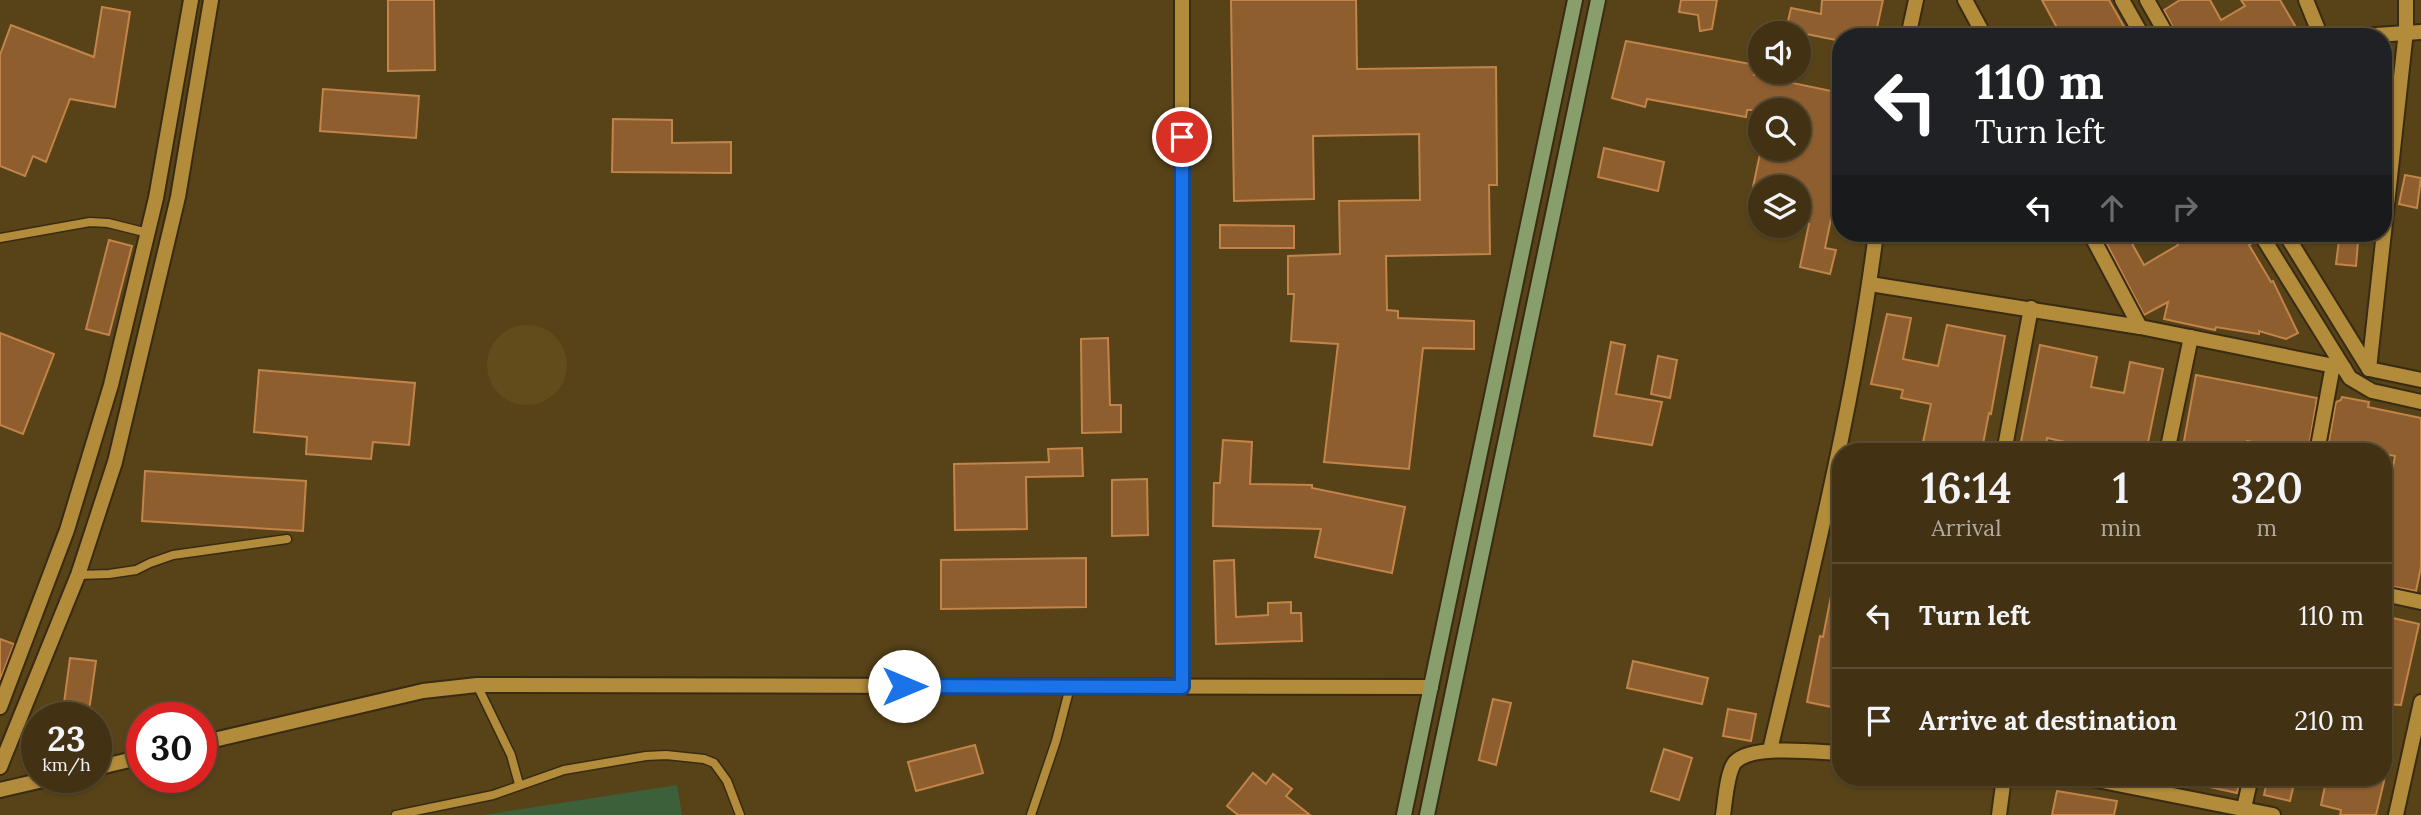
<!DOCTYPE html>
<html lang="en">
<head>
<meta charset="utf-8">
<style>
  :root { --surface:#423213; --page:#4c3e21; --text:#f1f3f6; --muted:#aeaaa0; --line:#5a4d33 }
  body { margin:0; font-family:Lora,serif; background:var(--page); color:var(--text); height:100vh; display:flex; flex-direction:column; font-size:26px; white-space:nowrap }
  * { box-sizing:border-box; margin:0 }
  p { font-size:23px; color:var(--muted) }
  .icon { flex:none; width:38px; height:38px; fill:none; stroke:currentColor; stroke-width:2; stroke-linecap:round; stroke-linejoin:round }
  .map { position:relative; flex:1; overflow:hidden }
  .panel { position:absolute; left:1832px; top:443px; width:560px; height:343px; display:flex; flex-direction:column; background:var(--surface); border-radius:28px; box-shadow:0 2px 5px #0004,0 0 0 2px var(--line) }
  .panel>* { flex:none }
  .hud { position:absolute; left:1832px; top:28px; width:560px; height:214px; border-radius:28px; box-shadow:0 2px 5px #0004,0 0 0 2px var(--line); background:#202124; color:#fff; overflow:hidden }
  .buttons { position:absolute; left:1748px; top:21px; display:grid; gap:14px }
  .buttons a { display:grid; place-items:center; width:63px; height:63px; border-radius:50%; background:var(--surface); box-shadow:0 2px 5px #0004,0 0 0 2px var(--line); font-size:35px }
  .speed { position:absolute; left:21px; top:702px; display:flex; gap:14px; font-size:35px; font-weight:700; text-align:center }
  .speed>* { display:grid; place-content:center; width:91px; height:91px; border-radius:50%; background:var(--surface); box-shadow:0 2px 5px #0004,0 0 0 2px var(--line); line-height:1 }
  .speed small { font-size:18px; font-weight:400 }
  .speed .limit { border:10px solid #d22; background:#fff; color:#111 }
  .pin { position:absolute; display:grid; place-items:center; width:60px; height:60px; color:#fff; margin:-30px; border:4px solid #fff; border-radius:50%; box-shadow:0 2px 7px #0007 }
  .me { position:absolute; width:77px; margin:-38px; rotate:90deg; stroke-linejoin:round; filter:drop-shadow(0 0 5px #0008) }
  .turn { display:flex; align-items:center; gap:24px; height:147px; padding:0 28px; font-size:32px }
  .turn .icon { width:91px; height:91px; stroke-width:2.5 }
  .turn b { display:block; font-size:49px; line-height:60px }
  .lanes { display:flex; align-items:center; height:66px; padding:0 28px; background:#0003; justify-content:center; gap:35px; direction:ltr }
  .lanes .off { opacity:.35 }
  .eta { display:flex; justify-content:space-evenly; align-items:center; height:119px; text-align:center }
  .eta b { font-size:42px; font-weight:600; line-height:49px }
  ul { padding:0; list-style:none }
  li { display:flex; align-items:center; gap:21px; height:105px; padding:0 28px; border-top:2px solid var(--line) }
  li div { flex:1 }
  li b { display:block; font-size:26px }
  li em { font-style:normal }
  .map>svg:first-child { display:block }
  .built { fill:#634c1c }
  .green { fill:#3c6039 }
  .building { fill:#8e5e2f; stroke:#c28449; stroke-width:2 }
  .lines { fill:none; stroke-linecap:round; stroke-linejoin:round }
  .service-casing { stroke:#382b12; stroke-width:11 }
  .minor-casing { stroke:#382b12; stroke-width:18 }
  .tertiary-casing { stroke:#382b12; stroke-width:18 }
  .secondary-casing { stroke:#382b12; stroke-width:18 }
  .service { stroke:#b28b3b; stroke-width:8 }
  .minor { stroke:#b28b3b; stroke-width:14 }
  .tertiary { stroke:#b28b3b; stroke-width:14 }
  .secondary { stroke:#899f6b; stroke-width:14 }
  .route-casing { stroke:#114b97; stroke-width:18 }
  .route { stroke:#1a73e8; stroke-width:12 }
</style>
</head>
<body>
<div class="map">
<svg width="2421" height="815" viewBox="0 0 2421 815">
  <rect width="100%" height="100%" fill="#584319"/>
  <circle class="built" cx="527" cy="365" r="40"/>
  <polygon class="green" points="677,785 682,815 484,815"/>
  <g class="building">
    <polygon points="388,0 434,0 435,70 388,71"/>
    <polygon points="1231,0 1356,0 1357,69 1496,67 1497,185 1489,185 1490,254 1386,256 1387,310 1398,311 1398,318 1474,321 1474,349 1423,348 1409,469 1324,462 1338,344 1291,341 1294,294 1288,294 1288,256 1340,254 1339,201 1420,200 1419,134 1313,136 1314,199 1234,201"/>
    <polygon points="1681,0 1717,0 1712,29 1700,31 1698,15 1679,12"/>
    <polygon points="1822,0 1883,0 1875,37 1841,37 1841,41 1786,30 1791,8 1821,14"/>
    <polygon points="2042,0 2109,0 2130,37 2062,37"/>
    <polygon points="2180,0 2210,0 2221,20 2245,6 2241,0 2280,0 2297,29 2293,31 2296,37 2178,37 2164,10"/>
    <polygon points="102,7 130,12 115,107 70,99 46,162 33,156 25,176 0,166 0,55 11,25 94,57"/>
    <polygon points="1626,41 1756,65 1754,75 1841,93 1841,216 1832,214 1825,248 1836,250 1830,274 1800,267 1809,224 1799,222 1799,187 1753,187 1761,149 1799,149 1799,110 1747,110 1746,117 1647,99 1645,107 1612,98"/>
    <polygon points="323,89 419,96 416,138 320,131"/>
    <polygon points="613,119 672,120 672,143 731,142 731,173 612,172"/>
    <polygon points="1604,148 1664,162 1658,191 1598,177"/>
    <polygon points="2405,175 2421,178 2417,208 2399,204"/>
    <polygon points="1220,225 1294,226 1294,248 1220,248"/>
    <polygon points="2101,233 2126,233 2144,265 2178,245 2171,233 2246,233 2252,243 2249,245 2271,282 2273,281 2298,333 2286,339 2259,331 2259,334 2216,327 2215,330 2164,319 2168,302 2144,315"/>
    <polygon points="109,240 132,246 109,335 86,329"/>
    <polygon points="2339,240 2358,242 2356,266 2336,264"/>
    <polygon points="1887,314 1911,318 1903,359 1938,366 1947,325 2005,336 1991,414 1989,413 1982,449 1965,445 1964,452 1921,452 1931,404 1901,398 1903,390 1871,384"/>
    <polygon points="0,333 54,354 23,434 0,425"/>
    <polygon points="1108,338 1110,405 1121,405 1121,432 1082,433 1081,339"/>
    <polygon points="1611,342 1625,345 1616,394 1662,402 1652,445 1594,436"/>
    <polygon points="2040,345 2097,357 2091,387 2124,393 2130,362 2163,369 2146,452 2073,452 2075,444 2047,438 2045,452 2019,452"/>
    <polygon points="1658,356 1677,360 1670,398 1651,394"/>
    <polygon points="259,370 415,383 409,445 373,442 371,459 306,454 307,437 254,432"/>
    <polygon points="2196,375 2317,398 2308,452 2284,452 2284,448 2247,441 2244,452 2182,452"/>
    <polygon points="2342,397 2369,402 2368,407 2421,418 2421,567 2416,591 2384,585 2384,499 2387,499 2395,456 2384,454 2384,452 2327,452 2336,402 2341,400"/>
    <polygon points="1223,440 1252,442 1250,484 1312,485 1312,488 1405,507 1392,573 1315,557 1321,529 1213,526 1214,483 1220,483"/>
    <polygon points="1082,448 1083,476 1026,477 1027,529 955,530 954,464 1049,462 1048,449"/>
    <polygon points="145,471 306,481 303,531 142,521"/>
    <polygon points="1147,479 1148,535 1112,536 1112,480"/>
    <polygon points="1086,558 1086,607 941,609 941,560"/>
    <polygon points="1234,560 1236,617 1268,615 1268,603 1291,602 1291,613 1301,613 1302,641 1216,644 1214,561"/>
    <polygon points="1834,581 1841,581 1841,709 1807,702 1820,636 1823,637"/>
    <polygon points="2384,616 2419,624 2401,705 2384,704"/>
    <polygon points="0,639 14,644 0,680"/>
    <polygon points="70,658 96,661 88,718 62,718"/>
    <polygon points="1633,661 1708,678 1702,704 1627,688"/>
    <polygon points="1493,699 1511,703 1496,765 1479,760"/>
    <polygon points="1728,709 1756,714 1751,741 1723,736"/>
    <polygon points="975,745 983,773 916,791 908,762"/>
    <polygon points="1664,749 1692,758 1679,800 1651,791"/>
    <polygon points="1253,773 1266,784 1273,774 1292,789 1286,796 1310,815 1238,815 1227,806"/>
    <polygon points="2191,777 2241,777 2237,793 2191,783"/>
    <polygon points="2268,777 2295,779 2290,801 2264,795"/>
    <polygon points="2327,777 2385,777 2376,815 2340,815 2341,810 2321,805"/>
    <polygon points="2057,791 2117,801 2114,815 2052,815"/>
  </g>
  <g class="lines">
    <g class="service-casing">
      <g id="service">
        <polyline points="0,238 90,222 108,223 148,233"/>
        <polyline points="78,575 109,574 136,570 150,563 173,555 287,539"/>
        <polyline points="477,685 511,755 519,784"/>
        <polyline points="396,815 493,795 564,770 646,756 666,755 704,759 714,763 727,781 740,815"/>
        <polyline points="1031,815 1056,741 1070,687"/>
      </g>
    </g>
    <g class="minor-casing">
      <g id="minor">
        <polyline points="1182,0 1182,686"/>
        <polyline points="1965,0 1985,37"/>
        <polyline points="2122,0 2143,37"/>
        <polyline points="2147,0 2168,37"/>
        <polyline points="2306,0 2321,37"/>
        <polyline points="1908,37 1916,0"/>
        <polyline points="2346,37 2421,32"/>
        <polyline points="2090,233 2140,327"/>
        <polyline points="2260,233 2350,378 2372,391 2421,402"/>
        <polyline points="2285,233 2369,369 2421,380"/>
        <polyline points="1870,284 2140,327 2344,368"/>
        <polyline points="2369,369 2406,31 2406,0"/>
        <polyline points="2004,452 2031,308"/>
        <polyline points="2167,452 2191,337"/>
        <polyline points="2317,452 2333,365"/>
        <polyline points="2384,594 2421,602"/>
        <polyline points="201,743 423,691 477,685 1431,687"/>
        <path d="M1770,750C1810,579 1854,407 1876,233"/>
        <polyline points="96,768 142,757"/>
        <polyline points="2082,777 2273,815"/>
        <polyline points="0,790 56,777"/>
        <polyline points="2244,808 2251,777"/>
        <path d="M1723,815C1725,802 1727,772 1735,762C1752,744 1817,752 1841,753"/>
        <polyline points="1999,815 2004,777"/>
        <polyline points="2396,815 2421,702"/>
      </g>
    </g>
    <g class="tertiary-casing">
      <g id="tertiary">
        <polyline points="0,707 67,530 111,385 156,198 191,0"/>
        <polyline points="0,767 78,575 115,462 178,197 211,0"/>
      </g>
    </g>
    <g class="secondary-casing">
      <g id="secondary">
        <polyline points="1404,815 1575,0"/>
        <polyline points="1427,815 1598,0"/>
      </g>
    </g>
    <use href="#service" class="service"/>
    <use href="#minor" class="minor"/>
    <use href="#tertiary" class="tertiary"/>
    <use href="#secondary" class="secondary"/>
  </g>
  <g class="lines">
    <g class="route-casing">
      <polyline id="route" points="904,686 1182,687 1182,137"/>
    </g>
    <use href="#route" class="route"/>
  </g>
</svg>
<div class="buttons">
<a><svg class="icon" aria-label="sound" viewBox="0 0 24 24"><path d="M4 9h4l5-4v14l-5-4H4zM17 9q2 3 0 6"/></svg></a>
<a><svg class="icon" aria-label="search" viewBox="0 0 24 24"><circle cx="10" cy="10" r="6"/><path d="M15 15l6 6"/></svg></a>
<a><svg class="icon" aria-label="layers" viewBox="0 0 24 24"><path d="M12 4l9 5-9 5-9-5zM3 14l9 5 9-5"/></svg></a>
</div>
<div class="speed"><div>23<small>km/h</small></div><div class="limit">30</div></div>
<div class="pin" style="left:1182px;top:137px;background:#d93025"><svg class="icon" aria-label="arrive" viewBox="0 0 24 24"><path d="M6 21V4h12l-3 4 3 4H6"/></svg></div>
<svg class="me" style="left:904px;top:686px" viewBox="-20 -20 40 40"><circle r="19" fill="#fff"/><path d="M0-13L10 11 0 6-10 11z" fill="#1a73e8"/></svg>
<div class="hud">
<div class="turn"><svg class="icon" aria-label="left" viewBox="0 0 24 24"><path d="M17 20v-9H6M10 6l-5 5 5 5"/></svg><div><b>110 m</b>Turn left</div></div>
<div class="lanes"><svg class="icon" aria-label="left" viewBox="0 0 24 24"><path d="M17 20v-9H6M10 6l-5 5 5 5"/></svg><svg class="icon off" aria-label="ahead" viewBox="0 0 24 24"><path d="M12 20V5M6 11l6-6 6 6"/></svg><svg class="icon off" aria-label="right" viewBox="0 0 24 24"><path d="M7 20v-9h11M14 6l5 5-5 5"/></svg></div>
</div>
<section class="panel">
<div class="eta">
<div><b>16:14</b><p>Arrival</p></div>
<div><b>1</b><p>min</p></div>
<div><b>320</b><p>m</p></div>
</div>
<ul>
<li><svg class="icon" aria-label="left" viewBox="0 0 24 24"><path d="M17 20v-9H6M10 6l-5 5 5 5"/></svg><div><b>Turn left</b></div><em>110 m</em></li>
<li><svg class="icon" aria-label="arrive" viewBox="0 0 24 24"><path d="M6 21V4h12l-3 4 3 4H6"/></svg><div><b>Arrive at destination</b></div><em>210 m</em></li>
</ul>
</section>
</div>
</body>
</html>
